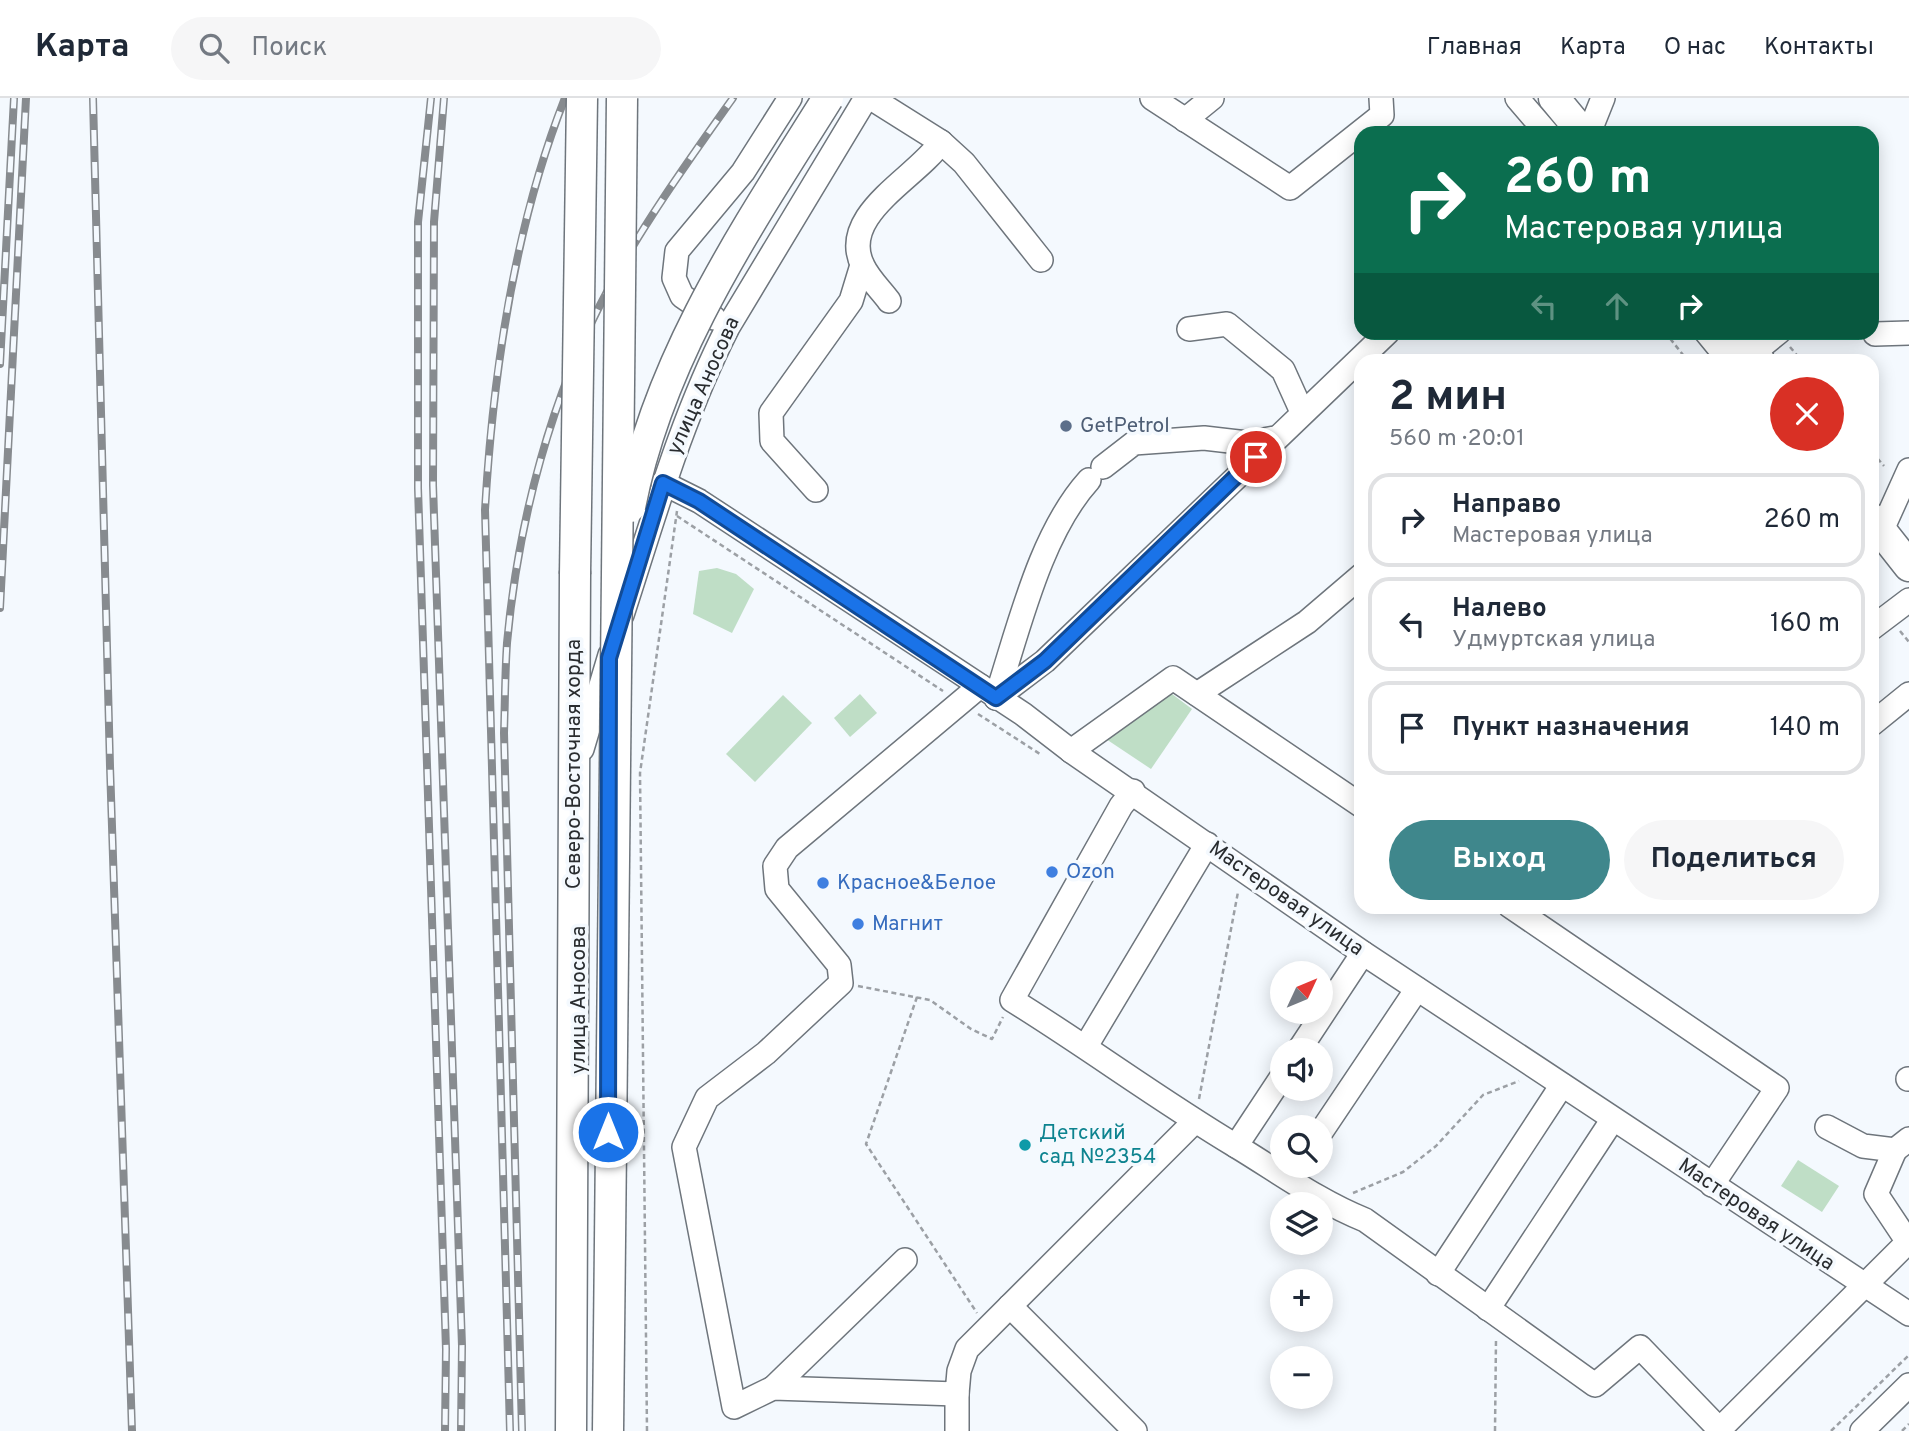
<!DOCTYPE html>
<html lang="ru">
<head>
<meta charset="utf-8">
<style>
  :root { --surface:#fff; --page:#f6f6f7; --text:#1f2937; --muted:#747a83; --line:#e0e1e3; --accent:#3f878c }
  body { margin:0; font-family:Overpass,sans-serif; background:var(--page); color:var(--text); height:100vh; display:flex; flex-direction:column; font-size:26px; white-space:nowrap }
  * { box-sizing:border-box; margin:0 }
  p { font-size:23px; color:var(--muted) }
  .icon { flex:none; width:38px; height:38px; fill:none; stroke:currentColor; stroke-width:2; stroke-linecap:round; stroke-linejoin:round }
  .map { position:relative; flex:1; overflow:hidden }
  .sheet { position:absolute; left:1354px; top:256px; width:525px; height:560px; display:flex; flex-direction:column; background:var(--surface); border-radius:21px; box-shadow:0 4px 18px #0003 }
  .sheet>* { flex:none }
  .top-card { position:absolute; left:1354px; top:28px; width:525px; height:214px; border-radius:21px; box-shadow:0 4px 18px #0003; background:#0b6e4f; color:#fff; overflow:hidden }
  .needle { width:46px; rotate:46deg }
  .tools { position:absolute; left:1270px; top:863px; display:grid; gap:14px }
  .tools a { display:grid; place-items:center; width:63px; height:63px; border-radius:50%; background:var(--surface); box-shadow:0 4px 18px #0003; font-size:35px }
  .pin { position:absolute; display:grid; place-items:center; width:60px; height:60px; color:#fff; margin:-30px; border:4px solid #fff; border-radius:50%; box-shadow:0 2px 7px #0007 }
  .me { position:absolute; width:77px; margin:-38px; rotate:0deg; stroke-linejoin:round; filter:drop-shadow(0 0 5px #0008) }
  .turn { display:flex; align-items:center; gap:24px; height:147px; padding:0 35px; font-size:32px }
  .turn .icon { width:91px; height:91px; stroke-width:2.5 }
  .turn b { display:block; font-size:49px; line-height:60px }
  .lanes { display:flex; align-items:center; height:66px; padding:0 35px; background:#0003; justify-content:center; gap:35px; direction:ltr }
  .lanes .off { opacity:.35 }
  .round { display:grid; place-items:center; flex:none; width:74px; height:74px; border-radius:37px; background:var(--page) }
  .headline { display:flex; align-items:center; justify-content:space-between; height:119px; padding:0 35px }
  h1 { font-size:42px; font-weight:700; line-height:52px }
  .primary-button { display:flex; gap:14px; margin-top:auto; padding:14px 35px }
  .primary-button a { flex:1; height:80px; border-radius:42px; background:var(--accent); color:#fff; font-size:28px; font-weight:700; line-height:80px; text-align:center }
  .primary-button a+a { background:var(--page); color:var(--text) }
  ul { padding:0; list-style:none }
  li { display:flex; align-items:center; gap:21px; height:94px; margin:0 14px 10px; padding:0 21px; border:4px solid var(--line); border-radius:21px }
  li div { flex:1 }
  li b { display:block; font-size:26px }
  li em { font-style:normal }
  header { display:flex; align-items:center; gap:42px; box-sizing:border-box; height:98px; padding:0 35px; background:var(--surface); border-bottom:2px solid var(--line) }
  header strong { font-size:33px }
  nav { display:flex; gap:38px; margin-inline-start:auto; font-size:24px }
  .search { width:490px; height:63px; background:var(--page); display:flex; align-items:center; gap:18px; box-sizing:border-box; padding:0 24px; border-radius:38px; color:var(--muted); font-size:26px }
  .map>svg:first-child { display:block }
  .green { fill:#bfdec6 }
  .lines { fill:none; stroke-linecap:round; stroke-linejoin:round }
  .minor-casing { stroke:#6e757c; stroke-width:26 }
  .major-casing { stroke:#6e757c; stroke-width:33 }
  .path { stroke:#9ca0a5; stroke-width:2.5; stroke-dasharray:5 3.5; stroke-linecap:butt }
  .minor { stroke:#fff; stroke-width:23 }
  .major { stroke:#fff; stroke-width:30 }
  .rail-casing { stroke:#878b8f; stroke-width:8 }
  .rail { stroke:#f4f9fe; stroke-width:5; stroke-dasharray:16; stroke-linecap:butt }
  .major-bridge-casing { stroke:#6e757c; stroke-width:33; stroke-linecap:butt }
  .major-bridge { stroke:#fff; stroke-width:30 }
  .route-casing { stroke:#114b97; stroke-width:18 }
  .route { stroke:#1a73e8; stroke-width:12 }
  .service-dot { fill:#5c6f8a; stroke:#f4f9fe; stroke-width:2.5 }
  .shop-dot { fill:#3f7fe0; stroke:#f4f9fe; stroke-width:2.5 }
  .culture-dot { fill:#0f9aa8; stroke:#f4f9fe; stroke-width:2.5 }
  .labels { text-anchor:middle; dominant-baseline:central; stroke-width:7; stroke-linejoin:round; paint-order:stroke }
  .street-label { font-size:21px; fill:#292c2f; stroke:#f4f9fe }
  .service-label { font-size:21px; fill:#4e5e75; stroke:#f4f9fe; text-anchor:start }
  .shop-label { font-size:21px; fill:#366cbe; stroke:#f4f9fe; text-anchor:start }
  .culture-label { font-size:21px; fill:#0d838f; stroke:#f4f9fe; text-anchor:start }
</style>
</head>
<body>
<header>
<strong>Карта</strong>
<div class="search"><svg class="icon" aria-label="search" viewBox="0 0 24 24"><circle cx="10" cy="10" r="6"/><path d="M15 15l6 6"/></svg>Поиск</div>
<nav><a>Главная</a><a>Карта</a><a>О нас</a><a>Контакты</a></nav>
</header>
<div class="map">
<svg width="1909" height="1333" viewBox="0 0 1909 1333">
  <rect width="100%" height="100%" fill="#f4f9fe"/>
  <g class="green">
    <polygon points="717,470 736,476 754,491 732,535 693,516 699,473"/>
    <polygon points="1168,593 1192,611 1151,671 1106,641"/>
    <polygon points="860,596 877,615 850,639 834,620"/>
    <polygon points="783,597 812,625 755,684 726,656"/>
    <polygon points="1798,1062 1839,1088 1822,1114 1781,1088"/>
  </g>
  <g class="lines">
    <g class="minor-casing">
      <g id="minor">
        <path d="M871,0L941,44C917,80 837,117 863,168C869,181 881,192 889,203"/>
        <polyline points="1152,0 1290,90 1382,17 1381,0"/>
        <polyline points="1517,0 1547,35"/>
        <polyline points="1185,22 1212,0"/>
        <polyline points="1589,35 1603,0"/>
        <polyline points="941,44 964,65 1041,162"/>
        <polyline points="714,220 682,198 674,180 677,153 743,74 790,0"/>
        <polyline points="1189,231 1227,226 1283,272 1302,314"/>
        <polyline points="1706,234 1729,262"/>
        <polyline points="1875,236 1909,235"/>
        <polyline points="1753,255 1779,234"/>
        <polyline points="1103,369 1134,345 1204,340 1247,345 1275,340"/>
        <polyline points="663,385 699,403 1023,616 1071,653 1363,855 1909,1216"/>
        <polyline points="816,392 772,343 771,315 851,203 862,167"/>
        <polyline points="1872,428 1881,434 1909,372"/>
        <path d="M622,517C654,419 681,321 728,229L866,0"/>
        <polyline points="1872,530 1909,502"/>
        <polyline points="980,588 787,750 775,768 777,791 839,867 841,885 766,955 707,1000 684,1049 734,1309 773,1290 957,1296 959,1273 967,1251 1194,1024"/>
        <polyline points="1197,596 1307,524 1362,477"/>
        <polyline points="996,600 1045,563 1388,234"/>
        <path d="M996,600C1019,530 1040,436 1089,382"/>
        <polyline points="1872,626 1909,596"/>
        <polyline points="582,651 610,557"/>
        <polyline points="1071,653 1173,580 1362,708"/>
        <path d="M1133,693L1121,708L1012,902C1088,949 1159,1002 1236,1048C1279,1074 1318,1103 1365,1122L1595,1287L1640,1249L1721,1333"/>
        <polyline points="1510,808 1777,990 1712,1087"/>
        <polyline points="1086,948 1207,746"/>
        <polyline points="1299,952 1363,855"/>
        <polyline points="1908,981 1909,981"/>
        <polyline points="1827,1029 1863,1048 1895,1052 1909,1041"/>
        <polyline points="1321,1034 1417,891"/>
        <polyline points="1236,1048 1283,977"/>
        <polyline points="1438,1176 1562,987"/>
        <polyline points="1010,1208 1135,1333"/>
        <polyline points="1488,1211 1613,1021"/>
        <polyline points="773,1290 905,1162"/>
        <polyline points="957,1296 957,1333"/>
        <polyline points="1718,1333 1908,1144 1876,1096 1895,1052"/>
        <polyline points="1862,1333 1909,1287"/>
      </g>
    </g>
    <g class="major-casing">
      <g id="major">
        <polyline points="1554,0 1583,35"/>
        <polyline points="1737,234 1759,262"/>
        <polyline points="1872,421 1909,468"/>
        <polyline points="571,1333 575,476"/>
      </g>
    </g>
    <g class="path">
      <polyline points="1665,234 1687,262"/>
      <polyline points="1790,249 1801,262"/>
      <polyline points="1872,354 1884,368"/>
      <polyline points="677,418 943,593"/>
      <polyline points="1900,533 1909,544"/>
      <polyline points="978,616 1040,656"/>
      <polyline points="858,888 930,902 971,931 992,941 1003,919"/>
      <polyline points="917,899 866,1046 977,1215"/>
      <polyline points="1199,1001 1238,794"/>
      <polyline points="1353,1095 1403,1074 1436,1048 1483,997 1519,983"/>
      <polyline points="647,1333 640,675 677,413"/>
      <polyline points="1495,1333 1496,1241"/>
      <polyline points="1831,1333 1909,1257"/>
      <polyline points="1902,1333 1909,1326"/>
    </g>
    <use href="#minor" class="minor"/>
    <use href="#major" class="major"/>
    <g class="rail-casing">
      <g id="rail">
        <polyline points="93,0 110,668 132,1333"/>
        <polyline points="431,0 418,124 418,390 446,1251 445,1333"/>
        <polyline points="444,0 434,124 433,387 462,1248 461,1333"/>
        <polyline points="0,266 14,0"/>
        <polyline points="0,510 26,0"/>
        <path d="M510,1333L485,412C493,274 514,129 565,0"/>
        <path d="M522,1333L504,635C505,605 505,574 507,545C518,424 551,297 609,190C645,123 689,62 733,0"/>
      </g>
    </g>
    <use href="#rail" class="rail"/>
    <g class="major-bridge-casing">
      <g id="major-bridge">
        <path d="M630,409C659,258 748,128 828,0"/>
        <polyline points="575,476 582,0"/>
        <polyline points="608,1333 622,0"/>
      </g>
    </g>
    <use href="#major-bridge" class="major-bridge"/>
  </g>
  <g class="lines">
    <g class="route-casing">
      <polyline id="route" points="608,1034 609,560 663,385 699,403 996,600 1045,563 1256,359"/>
    </g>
    <use href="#route" class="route"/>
  </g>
  <circle class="service-dot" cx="1066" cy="328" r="7"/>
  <g class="shop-dot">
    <circle cx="1052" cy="774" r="7"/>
    <circle cx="823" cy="785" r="7"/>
    <circle cx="858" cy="826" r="7"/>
  </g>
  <circle class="culture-dot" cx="1025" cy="1047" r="7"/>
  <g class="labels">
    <g class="street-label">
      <text transform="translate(704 288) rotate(-66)">улица Аносова</text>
      <text transform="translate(574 666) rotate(-90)">Северо-Восточная хорда</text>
      <text transform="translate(1286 801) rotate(35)">Мастеровая улица</text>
      <text transform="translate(579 902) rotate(-90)">улица Аносова</text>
      <text transform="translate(1756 1117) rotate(34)">Мастеровая улица</text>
    </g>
    <g class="service-label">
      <text x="1080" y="328">GetPetrol</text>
    </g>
    <g class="shop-label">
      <text x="1066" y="774">Ozon</text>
      <text x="837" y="785">Красное&amp;Белое</text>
      <text x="872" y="826">Магнит</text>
    </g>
    <g class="culture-label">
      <text x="1039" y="1035">Детский<tspan x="1039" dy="24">сад №2354</tspan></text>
    </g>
  </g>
</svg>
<div class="tools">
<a><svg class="needle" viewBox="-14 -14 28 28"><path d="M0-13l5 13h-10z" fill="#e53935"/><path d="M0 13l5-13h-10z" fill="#747a83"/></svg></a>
<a><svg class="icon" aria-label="sound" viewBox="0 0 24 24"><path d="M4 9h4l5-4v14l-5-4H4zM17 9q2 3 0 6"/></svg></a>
<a><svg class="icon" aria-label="search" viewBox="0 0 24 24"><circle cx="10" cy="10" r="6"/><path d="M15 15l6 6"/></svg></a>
<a><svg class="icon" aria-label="layers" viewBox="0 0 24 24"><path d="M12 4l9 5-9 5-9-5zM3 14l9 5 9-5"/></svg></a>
<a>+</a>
<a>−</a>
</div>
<div class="pin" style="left:1256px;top:359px;background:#d93025"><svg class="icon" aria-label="arrive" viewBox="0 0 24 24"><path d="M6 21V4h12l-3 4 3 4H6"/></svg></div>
<svg class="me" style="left:608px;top:1034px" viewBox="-20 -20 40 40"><circle r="17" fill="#1a73e8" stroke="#fff" stroke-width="3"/><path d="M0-11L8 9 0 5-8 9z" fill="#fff"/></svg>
<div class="top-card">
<div class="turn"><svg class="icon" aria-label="right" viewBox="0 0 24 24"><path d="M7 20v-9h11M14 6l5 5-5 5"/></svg><div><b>260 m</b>Мастеровая улица</div></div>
<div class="lanes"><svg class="icon off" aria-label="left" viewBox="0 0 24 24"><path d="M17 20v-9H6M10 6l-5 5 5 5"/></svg><svg class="icon off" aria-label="ahead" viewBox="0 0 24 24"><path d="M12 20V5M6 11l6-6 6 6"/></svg><svg class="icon" aria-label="right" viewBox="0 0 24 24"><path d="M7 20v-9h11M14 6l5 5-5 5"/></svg></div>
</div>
<section class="sheet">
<div class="headline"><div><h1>2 мин</h1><p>560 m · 20:01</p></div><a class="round" style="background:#d93025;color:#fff"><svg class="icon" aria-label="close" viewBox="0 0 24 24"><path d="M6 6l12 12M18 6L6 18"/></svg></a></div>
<ul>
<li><svg class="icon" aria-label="right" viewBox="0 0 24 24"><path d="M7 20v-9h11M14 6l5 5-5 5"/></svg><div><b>Направо</b><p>Мастеровая улица</p></div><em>260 m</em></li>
<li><svg class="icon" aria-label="left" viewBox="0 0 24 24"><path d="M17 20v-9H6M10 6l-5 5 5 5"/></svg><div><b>Налево</b><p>Удмуртская улица</p></div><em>160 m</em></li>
<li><svg class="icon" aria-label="arrive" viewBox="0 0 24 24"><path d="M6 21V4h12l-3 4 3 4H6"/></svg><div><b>Пункт назначения</b></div><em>140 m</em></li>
</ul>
<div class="primary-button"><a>Выход</a><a>Поделиться</a></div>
</section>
</div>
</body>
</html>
